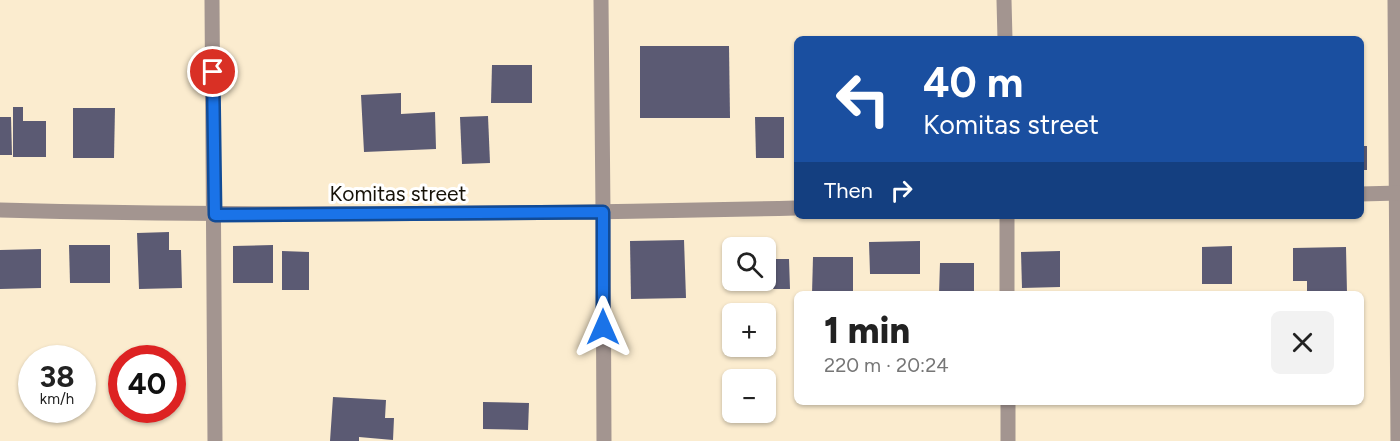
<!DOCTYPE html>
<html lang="en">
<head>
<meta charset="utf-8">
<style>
  :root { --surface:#fff; --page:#f2f2f2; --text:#222; --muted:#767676 }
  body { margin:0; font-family:Figtree,sans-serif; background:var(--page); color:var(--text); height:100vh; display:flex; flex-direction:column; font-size:22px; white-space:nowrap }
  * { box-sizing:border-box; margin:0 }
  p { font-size:20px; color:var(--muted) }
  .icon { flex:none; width:33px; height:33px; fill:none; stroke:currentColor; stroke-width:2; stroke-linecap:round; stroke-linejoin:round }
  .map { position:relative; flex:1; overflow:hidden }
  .sheet { position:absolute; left:794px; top:291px; width:570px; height:114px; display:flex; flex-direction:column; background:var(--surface); border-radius:9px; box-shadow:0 2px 4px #0004 }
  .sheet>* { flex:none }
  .guide { position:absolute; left:794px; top:36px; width:570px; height:183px; border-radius:9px; box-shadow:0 2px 4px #0004; background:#1a4fa0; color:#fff; overflow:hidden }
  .controls { position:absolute; left:722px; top:237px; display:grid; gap:12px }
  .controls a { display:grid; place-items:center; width:54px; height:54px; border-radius:9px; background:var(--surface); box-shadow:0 2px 4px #0004; font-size:30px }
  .speed { position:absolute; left:18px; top:345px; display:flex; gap:12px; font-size:30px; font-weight:700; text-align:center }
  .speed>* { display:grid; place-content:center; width:78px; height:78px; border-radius:50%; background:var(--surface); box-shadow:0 2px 4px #0004; line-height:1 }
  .speed small { font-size:15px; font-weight:400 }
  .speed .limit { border:9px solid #d22; background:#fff; color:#111 }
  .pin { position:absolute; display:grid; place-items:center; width:51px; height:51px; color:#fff; margin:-26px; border:3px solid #fff; border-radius:50%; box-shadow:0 2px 6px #0007 }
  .me { position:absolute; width:66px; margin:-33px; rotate:0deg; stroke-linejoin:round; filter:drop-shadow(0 0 4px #0008) }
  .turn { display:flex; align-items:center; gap:21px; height:126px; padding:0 30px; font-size:27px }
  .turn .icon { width:78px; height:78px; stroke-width:2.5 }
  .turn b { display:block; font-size:42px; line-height:51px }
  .then { display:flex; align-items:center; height:57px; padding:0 30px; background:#0003; gap:12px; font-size:22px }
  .round { display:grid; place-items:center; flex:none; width:63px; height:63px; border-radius:9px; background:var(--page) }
  .summary { display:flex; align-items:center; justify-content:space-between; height:102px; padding:0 30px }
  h1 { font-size:36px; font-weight:800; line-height:45px }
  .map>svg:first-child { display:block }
  .building { fill:#5b5a73 }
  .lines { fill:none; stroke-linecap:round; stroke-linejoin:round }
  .minor { stroke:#a39590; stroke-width:15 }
  .tertiary { stroke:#a39590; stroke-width:15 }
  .route-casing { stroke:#114b97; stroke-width:15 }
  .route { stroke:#1a73e8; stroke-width:10 }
  .labels { text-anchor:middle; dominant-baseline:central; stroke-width:6; stroke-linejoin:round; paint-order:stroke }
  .street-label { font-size:21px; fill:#161208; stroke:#fff }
</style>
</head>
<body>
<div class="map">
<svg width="1400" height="441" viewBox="0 0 1400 441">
  <rect width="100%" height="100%" fill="#fbeccf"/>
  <g class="building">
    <polygon points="640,46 729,46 730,118 640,118"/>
    <polygon points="492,65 532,65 532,103 491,103"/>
    <polygon points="401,93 401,114 435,112 436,149 364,152 361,95"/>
    <polygon points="13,107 23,107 23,121 46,121 46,157 13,157"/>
    <polygon points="73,108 115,108 114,158 73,158"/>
    <polygon points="488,116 490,163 462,164 460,117"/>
    <polygon points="0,117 11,117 12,155 0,155"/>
    <polygon points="755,117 784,117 784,158 756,158"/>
    <rect x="1360" y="146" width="7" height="24"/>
    <polygon points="169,232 169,250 181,250 182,288 139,289 137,233"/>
    <polygon points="684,240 686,298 631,299 630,241"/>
    <polygon points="920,241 920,274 870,274 869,242"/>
    <polygon points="69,245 110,245 110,283 70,283"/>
    <polygon points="273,245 273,283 233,283 233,246"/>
    <polygon points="1232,246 1232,284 1202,284 1202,247"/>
    <polygon points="1346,247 1347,293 1307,294 1307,281 1293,281 1293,248"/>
    <polygon points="41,249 41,288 0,289 0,250"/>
    <polygon points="282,251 309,252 309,290 282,290"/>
    <polygon points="1060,251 1060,287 1022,288 1021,252"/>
    <polygon points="813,257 853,257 853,294 812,294"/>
    <polygon points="765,259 789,259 790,289 734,289 734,280 765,280"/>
    <polygon points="940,263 974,263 974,294 939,294"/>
    <polygon points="333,397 386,400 385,418 394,418 393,440 359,437 359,441 330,441"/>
    <polygon points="483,402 529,403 528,430 483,429"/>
  </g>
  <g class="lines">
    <g class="minor">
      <polyline points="212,0 215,441"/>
      <polyline points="601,0 603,212"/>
      <polyline points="1004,0 1005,39"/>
      <polyline points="1395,0 1398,441"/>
      <polyline points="1360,194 1400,193"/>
      <path d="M0,210C266,217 531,214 796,208"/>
      <polyline points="1007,216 1007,294"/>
      <polyline points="1008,402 1008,441"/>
    </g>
    <polyline class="tertiary" points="603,212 604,441"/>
  </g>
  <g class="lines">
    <g class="route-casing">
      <polyline id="route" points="213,72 215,215 603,212 603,327"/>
    </g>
    <use href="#route" class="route"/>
  </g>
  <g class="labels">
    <g class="street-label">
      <text x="398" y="193">Komitas street</text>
    </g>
  </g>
</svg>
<div class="controls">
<a><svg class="icon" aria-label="search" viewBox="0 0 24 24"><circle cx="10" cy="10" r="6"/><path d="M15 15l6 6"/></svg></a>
<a>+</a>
<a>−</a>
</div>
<div class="speed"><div>38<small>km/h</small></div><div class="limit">40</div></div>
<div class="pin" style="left:213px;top:72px;background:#d93025"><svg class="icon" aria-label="arrive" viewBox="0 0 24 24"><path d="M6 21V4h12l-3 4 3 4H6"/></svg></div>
<svg class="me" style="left:603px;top:327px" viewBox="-20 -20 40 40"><path d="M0-17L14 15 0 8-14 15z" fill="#1a73e8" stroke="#fff" stroke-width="4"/></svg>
<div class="guide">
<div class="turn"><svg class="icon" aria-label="left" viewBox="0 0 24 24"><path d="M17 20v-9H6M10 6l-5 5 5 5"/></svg><div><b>40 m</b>Komitas street</div></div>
<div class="then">Then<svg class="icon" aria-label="right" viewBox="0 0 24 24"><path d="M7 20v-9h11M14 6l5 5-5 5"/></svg></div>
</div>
<section class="sheet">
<div class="summary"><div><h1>1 min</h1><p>220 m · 20:24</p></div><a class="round"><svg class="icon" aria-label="close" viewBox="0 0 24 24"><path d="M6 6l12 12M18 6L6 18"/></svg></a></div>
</section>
</div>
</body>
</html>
